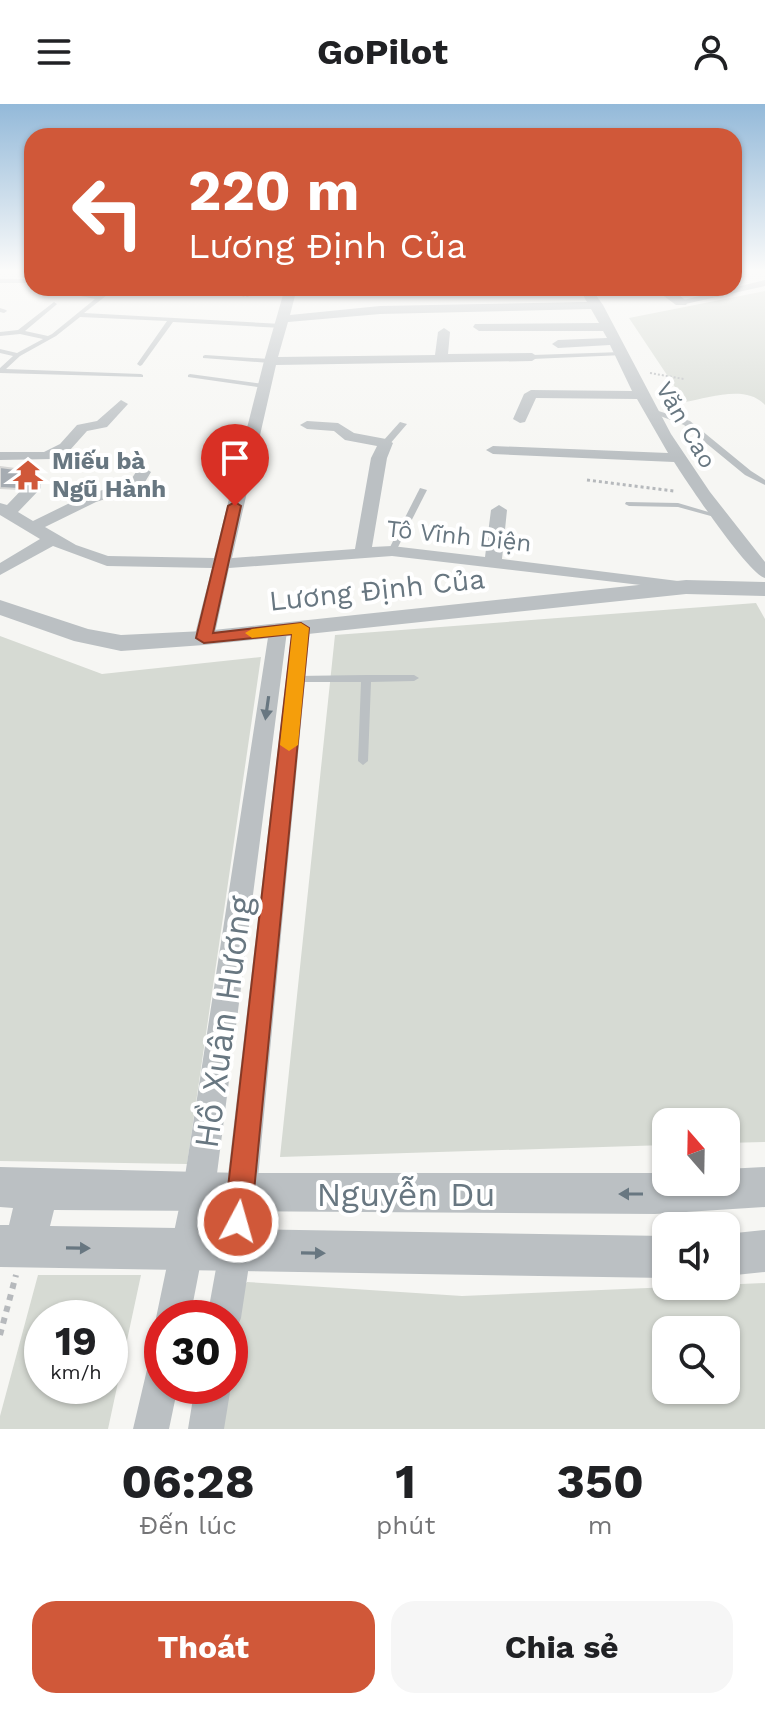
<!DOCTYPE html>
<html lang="vi">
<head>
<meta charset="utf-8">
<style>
  :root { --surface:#fff; --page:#f6f6f6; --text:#202124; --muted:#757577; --accent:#d05839 }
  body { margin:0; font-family:"Work Sans",sans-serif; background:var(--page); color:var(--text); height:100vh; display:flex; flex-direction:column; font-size:30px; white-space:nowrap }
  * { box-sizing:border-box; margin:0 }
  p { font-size:26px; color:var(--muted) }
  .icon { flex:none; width:44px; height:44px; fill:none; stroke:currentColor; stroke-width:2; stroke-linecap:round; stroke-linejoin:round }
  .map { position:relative; height:1325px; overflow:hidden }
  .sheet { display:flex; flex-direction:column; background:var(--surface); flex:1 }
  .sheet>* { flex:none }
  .top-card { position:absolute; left:24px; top:24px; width:718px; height:168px; border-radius:24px; box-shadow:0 2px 6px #0004; background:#d05839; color:#fff; overflow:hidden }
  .needle { width:52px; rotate:340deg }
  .buttons { position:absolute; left:652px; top:1004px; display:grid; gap:16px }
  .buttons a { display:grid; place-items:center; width:88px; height:88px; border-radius:16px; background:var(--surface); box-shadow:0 2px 6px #0004; font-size:40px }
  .speed { position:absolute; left:24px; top:1196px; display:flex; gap:16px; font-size:40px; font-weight:700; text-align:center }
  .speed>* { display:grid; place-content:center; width:104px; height:104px; border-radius:50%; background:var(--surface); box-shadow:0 2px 6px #0004; line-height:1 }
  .speed small { font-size:20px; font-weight:400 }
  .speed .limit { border:12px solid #d22; background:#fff; color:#111 }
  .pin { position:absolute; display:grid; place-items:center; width:68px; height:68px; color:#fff; margin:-82px -34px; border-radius:50% 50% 50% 0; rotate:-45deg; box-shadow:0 0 8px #0007 }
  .pin .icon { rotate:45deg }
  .me { position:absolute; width:88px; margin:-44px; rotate:6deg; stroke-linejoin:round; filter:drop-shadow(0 0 6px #0008) }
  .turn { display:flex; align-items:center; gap:28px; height:168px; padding:0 32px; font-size:36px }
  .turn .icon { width:104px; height:104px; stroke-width:2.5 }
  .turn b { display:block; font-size:56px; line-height:68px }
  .eta { display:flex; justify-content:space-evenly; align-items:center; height:136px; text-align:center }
  .eta b { font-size:48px; font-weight:700; line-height:56px }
  .cta { display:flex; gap:16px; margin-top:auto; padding:16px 32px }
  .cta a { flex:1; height:92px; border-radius:24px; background:var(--accent); color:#fff; font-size:32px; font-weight:700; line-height:92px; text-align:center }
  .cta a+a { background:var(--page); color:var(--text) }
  header { display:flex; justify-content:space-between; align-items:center; height:104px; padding:0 32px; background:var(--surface); font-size:36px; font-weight:700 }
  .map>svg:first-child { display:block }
  .green { fill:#d6dad3; fill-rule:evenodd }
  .building { fill:#a6acb2; stroke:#d7d7d6; stroke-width:2 }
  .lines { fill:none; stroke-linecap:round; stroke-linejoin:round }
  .path-far2 { stroke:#b6b9bc; stroke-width:2; stroke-dasharray:2 2; stroke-linecap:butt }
  .path-far1 { stroke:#b6b9bc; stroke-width:3; stroke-dasharray:3 3; stroke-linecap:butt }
  .path { stroke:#b6b9bc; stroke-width:6; stroke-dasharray:6 6; stroke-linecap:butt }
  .service { fill:#bbc0c3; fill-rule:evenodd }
  .minor { fill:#bbc0c3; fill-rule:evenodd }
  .tertiary { fill:#bbc0c3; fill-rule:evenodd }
  .oneway { fill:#687781 }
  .route { fill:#d05839; stroke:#873925; stroke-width:2 }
  .slow { fill:#f59e0b }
  .labels { text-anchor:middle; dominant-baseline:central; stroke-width:8; stroke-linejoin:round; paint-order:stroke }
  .far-street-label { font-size:24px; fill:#687781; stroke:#fff }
  .far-poi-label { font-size:24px; font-weight:bold; fill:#687781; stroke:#fff; text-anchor:start }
  .street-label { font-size:28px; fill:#687781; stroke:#fff }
  .near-street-label { font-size:34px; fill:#687781; stroke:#fff }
</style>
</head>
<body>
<header><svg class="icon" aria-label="menu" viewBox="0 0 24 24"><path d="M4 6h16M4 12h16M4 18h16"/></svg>GoPilot<svg class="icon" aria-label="person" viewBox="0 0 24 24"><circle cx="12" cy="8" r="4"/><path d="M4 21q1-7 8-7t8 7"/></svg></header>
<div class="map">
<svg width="765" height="1325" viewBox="0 0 765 1325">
  <rect width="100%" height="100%" fill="#f6f6f3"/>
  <g class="green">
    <path d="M765,187V301C746,280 709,294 685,298L629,214Z"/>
    <polygon points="756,499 765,515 765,1038 726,1039 726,1018 666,1018 666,1041 280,1053 335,531"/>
    <polygon points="0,532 102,570 261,553 187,1060 0,1057"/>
    <path d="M38,1171H141L108,1325H0V1312ZM110,1214V1282H42V1214Z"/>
    <path d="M247,1178L462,1192L765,1179V1325H205C213,1312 227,1295 230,1281C238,1242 216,1214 247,1178ZM666,1226H726V1286H666Z"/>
  </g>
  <polygon class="building" points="0,363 38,368 19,385 0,384"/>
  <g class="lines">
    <g class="path-far2">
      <polyline points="223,187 246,192 276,187"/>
      <polyline points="650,269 684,275"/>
    </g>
    <polyline class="path-far1" points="587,376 674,387"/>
    <polyline class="path" points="0,1231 16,1171"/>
    <g class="service">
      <rect x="0" y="175" width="32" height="4"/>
      <polygon points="78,184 83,185 78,188 99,192 109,184 116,184 84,209 282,220 285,222 282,224 173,218 142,261 140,262 137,260 167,217 80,213 56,232 20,252 6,265 141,270 143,271 143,273 0,269 0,264 13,252 0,249 0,245 17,249 43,235 20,230 0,232 0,228 18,226 54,198 57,200 56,201 25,227 48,232 52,230 95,195 71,190 71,188"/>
      <polygon points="0,204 6,206 7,207 4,209 0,208"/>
      <polygon points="622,248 624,249 624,251 532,255 529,253 532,251"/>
      <polygon points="205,251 270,255 273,257 270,259 203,254 203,252"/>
      <polygon points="190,270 264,280 267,282 264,284 188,273 188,271"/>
      <polygon points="649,304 690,317 751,367 765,376 765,381 745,371 684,321 647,307 646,306"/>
      <polygon points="400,318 407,320 389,341 383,341 383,337"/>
      <polygon points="420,384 427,386 396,447 392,450 389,449 388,447"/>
      <polygon points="626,398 678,399 722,412 718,414 678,403 629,402 625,400"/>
      <polygon points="366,571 414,571 419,574 414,577 371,578 368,657 363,661 358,657 361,578 296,578 291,575 296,572"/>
    </g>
    <g class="minor">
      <polygon points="765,176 765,182 681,201 675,198"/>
      <path d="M285,184H297L290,211L380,202L587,198L579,184H591L603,201L671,330L710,388L765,458V474C748,470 687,378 674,358L493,350L486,346L493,342L668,349L637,295L536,294L525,318L520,319L513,315L524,290L531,286L632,287L610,241L558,244L552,240L558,236L607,234L603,227H479L473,223L475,220L599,219L591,205L380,210L288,218L278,253L435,251L438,228L444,224L450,228L448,250L532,249L538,253L532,257L276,261L232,454L355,445L371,354L377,342L345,336L334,327L307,325L300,321L307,317L338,319L354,329L386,335L393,339L387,354L372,443L392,442L485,453L491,406L499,401L507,406L502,455L686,478L695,483L692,487L392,452L229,464L214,534L204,540L194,534L212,464L107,462L53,442L0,471V459L40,435L0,411V399L7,401L29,378H41V384L18,408L33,417L84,392L130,377L138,365L143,363L151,368L142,383L96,398L45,423L76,441L108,452L214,454L264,257Z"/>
      <polygon points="121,296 128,300 107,323 87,327 70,346 52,355 0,356 0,348 44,348 60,340 77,321 97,317"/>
      <polygon points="301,518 310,524 251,1148 241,1214 236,1226 230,1229 230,1214 207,1214 219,1148 292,524"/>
      <polygon points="278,521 287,527 215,1085 190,1214 162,1214 162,1227 156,1214 183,1085 269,527"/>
      <polygon points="162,1252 162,1282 178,1282 169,1325 133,1325 149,1257"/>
      <polygon points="230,1280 231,1282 224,1325 188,1325 195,1282 230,1282"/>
    </g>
    <g class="tertiary">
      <polygon points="653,184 670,184 688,198 686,201 676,201"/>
      <polygon points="686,476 765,478 765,492 686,490 204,541 121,547 74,537 0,511 0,496 88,525 121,531 204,527"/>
      <polygon points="0,1063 241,1069 666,1069 666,1078 726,1078 726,1065 765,1063 765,1103 655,1110 54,1106 50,1122 666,1132 666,1174 0,1163 0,1121 9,1121 13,1104 0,1103"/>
      <polygon points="765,1126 765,1168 726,1172 726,1130"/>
    </g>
  </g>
  <defs><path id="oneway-solid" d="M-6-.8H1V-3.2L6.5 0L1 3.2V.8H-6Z" transform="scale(2)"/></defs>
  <g class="oneway">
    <use href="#oneway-solid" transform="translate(267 604) rotate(98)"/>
    <use href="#oneway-solid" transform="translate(631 1090) rotate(-180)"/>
    <use href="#oneway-solid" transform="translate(78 1144) rotate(1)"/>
    <use href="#oneway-solid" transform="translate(313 1149) rotate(1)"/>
  </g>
  <linearGradient id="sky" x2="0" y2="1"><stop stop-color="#93b9d9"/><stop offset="0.47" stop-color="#fbfbfa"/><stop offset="1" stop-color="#fbfbfa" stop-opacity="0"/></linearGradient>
  <rect width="765" height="354" fill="url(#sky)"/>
  <polygon class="route" points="235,398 241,402 213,529 301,519 309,524 251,1118 247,1128 238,1132 228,1128 224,1118 292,530 204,539 196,534 228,402"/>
  <polygon class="slow" points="301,519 309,524 298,641 289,647 280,641 292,530 252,534 245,529 252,525"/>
  <defs>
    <g id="temple-bare" transform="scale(2.4)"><path d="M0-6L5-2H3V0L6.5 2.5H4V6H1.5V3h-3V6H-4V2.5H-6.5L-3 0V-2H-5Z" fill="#d05839" stroke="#fff" stroke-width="2.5" paint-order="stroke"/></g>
  </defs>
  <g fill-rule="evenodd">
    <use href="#temple-bare" x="28" y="371"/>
  </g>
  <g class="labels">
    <g class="far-street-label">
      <text transform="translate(686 321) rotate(60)">Văn Cao</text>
      <text transform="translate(459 432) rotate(6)">Tô Vĩnh Diện</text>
    </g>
    <g class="far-poi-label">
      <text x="52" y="357">Miếu bà<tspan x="52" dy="28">Ngũ Hành</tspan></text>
    </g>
    <g class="street-label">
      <text transform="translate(377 486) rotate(-6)">Lương Định Của</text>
    </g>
    <g class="near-street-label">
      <text transform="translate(223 918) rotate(-82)">Hồ Xuân Hương</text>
      <text x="406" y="1090">Nguyễn Du</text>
    </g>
  </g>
</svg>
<div class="buttons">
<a><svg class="needle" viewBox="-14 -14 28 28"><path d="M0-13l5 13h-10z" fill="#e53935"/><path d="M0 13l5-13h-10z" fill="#757577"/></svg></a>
<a><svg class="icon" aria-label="sound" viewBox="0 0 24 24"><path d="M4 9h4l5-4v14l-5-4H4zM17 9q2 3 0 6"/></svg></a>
<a><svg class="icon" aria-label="search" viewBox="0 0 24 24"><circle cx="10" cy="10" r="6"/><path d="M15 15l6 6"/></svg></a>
</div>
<div class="speed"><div>19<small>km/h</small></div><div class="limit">30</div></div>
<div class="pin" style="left:235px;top:402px;background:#d93025"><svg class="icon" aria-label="arrive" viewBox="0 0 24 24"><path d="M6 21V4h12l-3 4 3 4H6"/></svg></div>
<svg class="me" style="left:238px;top:1118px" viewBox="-20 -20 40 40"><circle r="17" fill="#d05839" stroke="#fff" stroke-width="3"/><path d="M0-11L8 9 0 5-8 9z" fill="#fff"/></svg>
<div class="top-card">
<div class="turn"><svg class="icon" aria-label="left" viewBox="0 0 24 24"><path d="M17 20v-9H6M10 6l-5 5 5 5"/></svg><div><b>220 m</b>Lương Định Của</div></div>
</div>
</div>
<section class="sheet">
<div class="eta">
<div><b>06:28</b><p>Đến lúc</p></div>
<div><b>1</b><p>phút</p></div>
<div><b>350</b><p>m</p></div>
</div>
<div class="cta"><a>Thoát</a><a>Chia sẻ</a></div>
</section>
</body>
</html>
